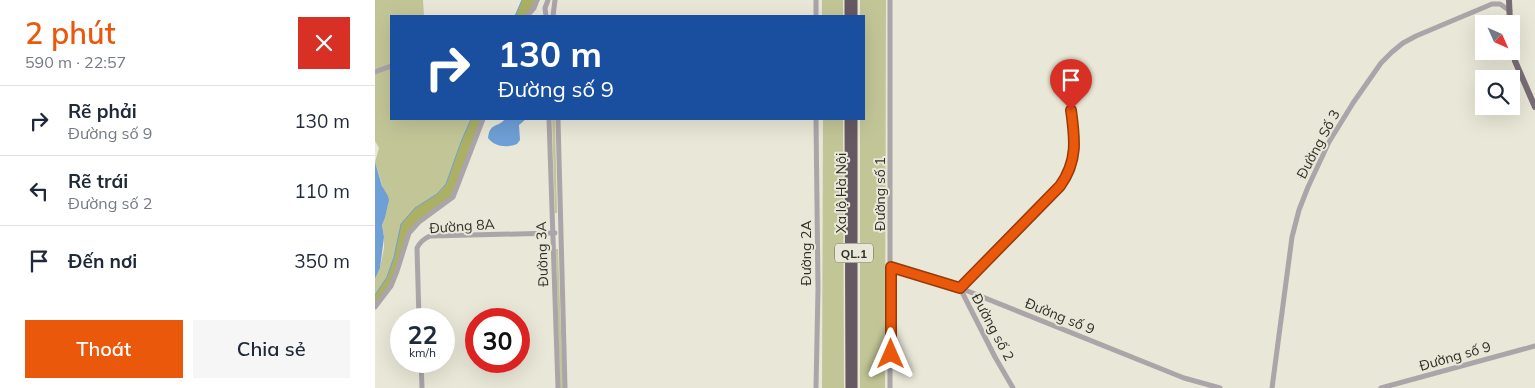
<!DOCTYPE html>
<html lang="vi">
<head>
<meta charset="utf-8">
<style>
  :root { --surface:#fff; --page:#f6f6f7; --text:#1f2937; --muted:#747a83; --line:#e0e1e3; --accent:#ea580c }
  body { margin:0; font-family:Mulish,sans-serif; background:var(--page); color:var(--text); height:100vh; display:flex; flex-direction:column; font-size:19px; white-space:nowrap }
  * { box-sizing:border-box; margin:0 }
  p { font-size:16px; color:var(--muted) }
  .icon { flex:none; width:28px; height:28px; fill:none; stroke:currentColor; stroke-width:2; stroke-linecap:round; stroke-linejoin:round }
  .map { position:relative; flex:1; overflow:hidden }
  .panel { display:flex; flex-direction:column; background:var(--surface); width:375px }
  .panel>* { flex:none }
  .guide { position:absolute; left:15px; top:15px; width:475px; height:105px; border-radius:0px; box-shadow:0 5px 20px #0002; background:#1a4fa0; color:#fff; overflow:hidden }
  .needle { width:32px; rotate:135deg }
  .buttons { position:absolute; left:1100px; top:15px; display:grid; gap:10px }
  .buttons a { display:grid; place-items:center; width:45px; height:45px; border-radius:0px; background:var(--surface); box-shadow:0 5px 20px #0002; font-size:25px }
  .speed { position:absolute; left:15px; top:308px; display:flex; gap:10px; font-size:25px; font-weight:700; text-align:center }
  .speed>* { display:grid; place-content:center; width:65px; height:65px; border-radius:50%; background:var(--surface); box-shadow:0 5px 20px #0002; line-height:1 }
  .speed small { font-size:12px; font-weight:400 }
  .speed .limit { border:8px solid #d22; background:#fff; color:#111 }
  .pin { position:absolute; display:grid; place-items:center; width:42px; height:42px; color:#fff; margin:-51px -21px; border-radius:50% 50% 50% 0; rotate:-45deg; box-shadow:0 0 5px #0007 }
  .pin .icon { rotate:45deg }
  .me { position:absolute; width:55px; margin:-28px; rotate:0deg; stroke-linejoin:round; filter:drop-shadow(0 0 4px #0008) }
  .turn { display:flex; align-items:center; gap:18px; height:105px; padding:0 25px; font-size:22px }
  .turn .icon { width:65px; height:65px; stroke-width:2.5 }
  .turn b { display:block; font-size:35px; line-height:42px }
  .round { display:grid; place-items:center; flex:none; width:52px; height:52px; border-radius:0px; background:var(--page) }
  .overview { display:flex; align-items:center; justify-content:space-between; height:85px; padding:0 25px }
  h1 { font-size:30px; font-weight:600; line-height:38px; color:var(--accent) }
  .action { display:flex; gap:10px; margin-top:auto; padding:10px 25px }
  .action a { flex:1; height:58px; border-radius:0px; background:var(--accent); color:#fff; font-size:20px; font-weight:600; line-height:58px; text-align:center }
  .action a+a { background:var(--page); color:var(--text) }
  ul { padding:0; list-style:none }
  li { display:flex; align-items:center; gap:15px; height:70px; padding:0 25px; border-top:1px solid var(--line) }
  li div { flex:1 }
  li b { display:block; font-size:19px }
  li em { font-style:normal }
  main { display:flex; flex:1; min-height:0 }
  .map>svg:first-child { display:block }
  .green { fill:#c2c697 }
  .forest { fill:#abb065 }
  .water { fill:#6e9fd6 }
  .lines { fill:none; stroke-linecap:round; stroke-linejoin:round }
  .stream { stroke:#6e9fd6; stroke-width:1 }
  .minor { stroke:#aba4a8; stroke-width:5 }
  .major { stroke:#786d74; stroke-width:6 }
  .highway { stroke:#665962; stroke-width:7 }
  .route-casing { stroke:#983908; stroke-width:12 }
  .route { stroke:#ea580c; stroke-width:9 }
  .labels { text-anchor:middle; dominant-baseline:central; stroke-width:4; stroke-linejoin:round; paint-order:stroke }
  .shield { fill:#e9e7d7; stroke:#67665c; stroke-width:1 }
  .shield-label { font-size:12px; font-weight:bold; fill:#2f2e28 }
  .street-label { font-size:14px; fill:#2f2e28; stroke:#e9e7d7 }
</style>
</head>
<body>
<main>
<section class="panel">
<div class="overview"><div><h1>2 phút</h1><p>590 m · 22:57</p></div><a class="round" style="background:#d93025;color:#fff"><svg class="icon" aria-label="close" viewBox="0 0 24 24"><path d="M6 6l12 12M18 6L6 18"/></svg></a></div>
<ul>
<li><svg class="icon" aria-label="right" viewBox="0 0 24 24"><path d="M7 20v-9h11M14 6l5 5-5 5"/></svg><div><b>Rẽ phải</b><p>Đường số 9</p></div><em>130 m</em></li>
<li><svg class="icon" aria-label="left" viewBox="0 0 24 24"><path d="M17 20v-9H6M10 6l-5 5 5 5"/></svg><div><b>Rẽ trái</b><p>Đường số 2</p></div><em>110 m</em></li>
<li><svg class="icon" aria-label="arrive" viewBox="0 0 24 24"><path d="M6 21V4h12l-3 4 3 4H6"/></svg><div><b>Đến nơi</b></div><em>350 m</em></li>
</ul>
<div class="action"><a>Thoát</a><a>Chia sẻ</a></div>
</section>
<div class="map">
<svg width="1160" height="388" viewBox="0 0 1160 388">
  <rect width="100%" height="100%" fill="#e9e7d7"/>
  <g class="green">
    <polygon points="0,0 48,0 49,16 16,16 16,119 96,119 86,142 71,184 62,194 52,201 27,224 19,257 12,277 0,295 0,279 5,268 9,248 9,237 7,225 10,218 13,204 0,162 4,148 0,141"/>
    <rect x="447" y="0" width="21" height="16"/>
    <polygon points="485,0 511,0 510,388 485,388 485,119 489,119 489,16 485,16"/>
    <polygon points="177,119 180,119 182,213 180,213"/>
    <polygon points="448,119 468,119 469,388 447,388"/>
    <polygon points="181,249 183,249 188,388 185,388"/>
  </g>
  <g class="forest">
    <polygon points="147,0 165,0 150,16 140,16"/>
    <polygon points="96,119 107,119 76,196 33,232 21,271 14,285 0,305 0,295 12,277 19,257 26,224 40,208 62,194 71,184 86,142"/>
  </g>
  <g class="water">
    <path d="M130,119H151L144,125L145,140L142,144C132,148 120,147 113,138C115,122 123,128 130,119Z"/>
    <polygon points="0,162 7,186 13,196 14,200 10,218 7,225 9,237 5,268 0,279"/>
  </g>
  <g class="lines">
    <g class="stream">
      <polyline points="140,16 147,0"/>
      <polyline points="0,295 12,277 19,257 26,224 40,208 62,194 71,184 86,142 96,119"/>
    </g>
    <g class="minor">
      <polyline points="515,0 515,388"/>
      <polyline points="152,16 159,8 162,0"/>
      <polyline points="171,16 170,8 173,0"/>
      <polyline points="178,16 180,0"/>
      <polyline points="441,16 441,0"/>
      <polyline points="0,72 16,66"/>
      <polyline points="174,119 183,388"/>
      <polyline points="183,119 190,388"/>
      <polyline points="441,119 443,289 441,388"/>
      <polyline points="516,267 585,288 809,378 845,388"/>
      <polyline points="0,307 16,286 22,271 34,233 44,222 78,197 108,119"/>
      <path d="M44,319L42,248C45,242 48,239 55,236L180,233"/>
      <polyline points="46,361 47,388"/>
      <path d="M638,388L620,357L585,288L685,186C703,160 700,140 697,110"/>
      <polyline points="897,388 917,237 924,210 933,187 954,142 978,103 1006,63 1017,52 1028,43 1041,36 1117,4 1125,4 1135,11"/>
      <polyline points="1006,388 1160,346"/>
    </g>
    <g class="major">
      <polyline points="1134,0 1135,24"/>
      <polyline points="1136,35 1140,61 1160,107"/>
    </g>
    <g class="highway">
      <polyline points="473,0 473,16"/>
      <polyline points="479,16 479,0"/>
      <polyline points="473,119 474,388"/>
      <polyline points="479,388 479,119"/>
    </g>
  </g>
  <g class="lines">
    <g class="route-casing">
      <path id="route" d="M516,354V267L585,288L685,186C703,161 700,139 696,110"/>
    </g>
    <use href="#route" class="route"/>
  </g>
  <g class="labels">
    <rect class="shield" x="460" y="243.5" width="38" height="19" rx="4"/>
    <g class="shield-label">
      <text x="479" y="253">QL.1</text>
    </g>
    <g class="street-label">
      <text transform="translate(943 144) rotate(-62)">Đường Số 3</text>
      <text transform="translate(466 193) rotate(-90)">Xa lộ Hà Nội</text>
      <text transform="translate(505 194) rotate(-90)">Đường số 1</text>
      <text transform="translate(87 226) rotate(-4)">Đường 8A</text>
      <text transform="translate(431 253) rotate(-90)">Đường 2A</text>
      <text transform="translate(167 254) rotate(-92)">Đường 3A</text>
      <text transform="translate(685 316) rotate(22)">Đường số 9</text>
      <text transform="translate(618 327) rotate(62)">Đường số 2</text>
      <text transform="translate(1080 356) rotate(-16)">Đường số 9</text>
    </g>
  </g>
</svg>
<div class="buttons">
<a><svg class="needle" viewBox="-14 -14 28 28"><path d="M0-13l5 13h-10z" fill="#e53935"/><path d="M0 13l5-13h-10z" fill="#747a83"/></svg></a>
<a><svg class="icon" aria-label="search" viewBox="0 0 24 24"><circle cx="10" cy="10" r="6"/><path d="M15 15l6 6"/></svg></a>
</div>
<div class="speed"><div>22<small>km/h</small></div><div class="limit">30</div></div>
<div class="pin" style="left:696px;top:110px;background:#d93025"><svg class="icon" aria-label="arrive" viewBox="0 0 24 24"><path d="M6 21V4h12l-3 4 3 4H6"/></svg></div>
<svg class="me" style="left:516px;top:354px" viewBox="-20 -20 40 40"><path d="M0-17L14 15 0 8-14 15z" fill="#ea580c" stroke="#fff" stroke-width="4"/></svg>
<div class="guide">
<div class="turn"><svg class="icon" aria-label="right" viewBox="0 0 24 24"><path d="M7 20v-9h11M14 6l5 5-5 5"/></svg><div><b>130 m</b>Đường số 9</div></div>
</div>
</div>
</main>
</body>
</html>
